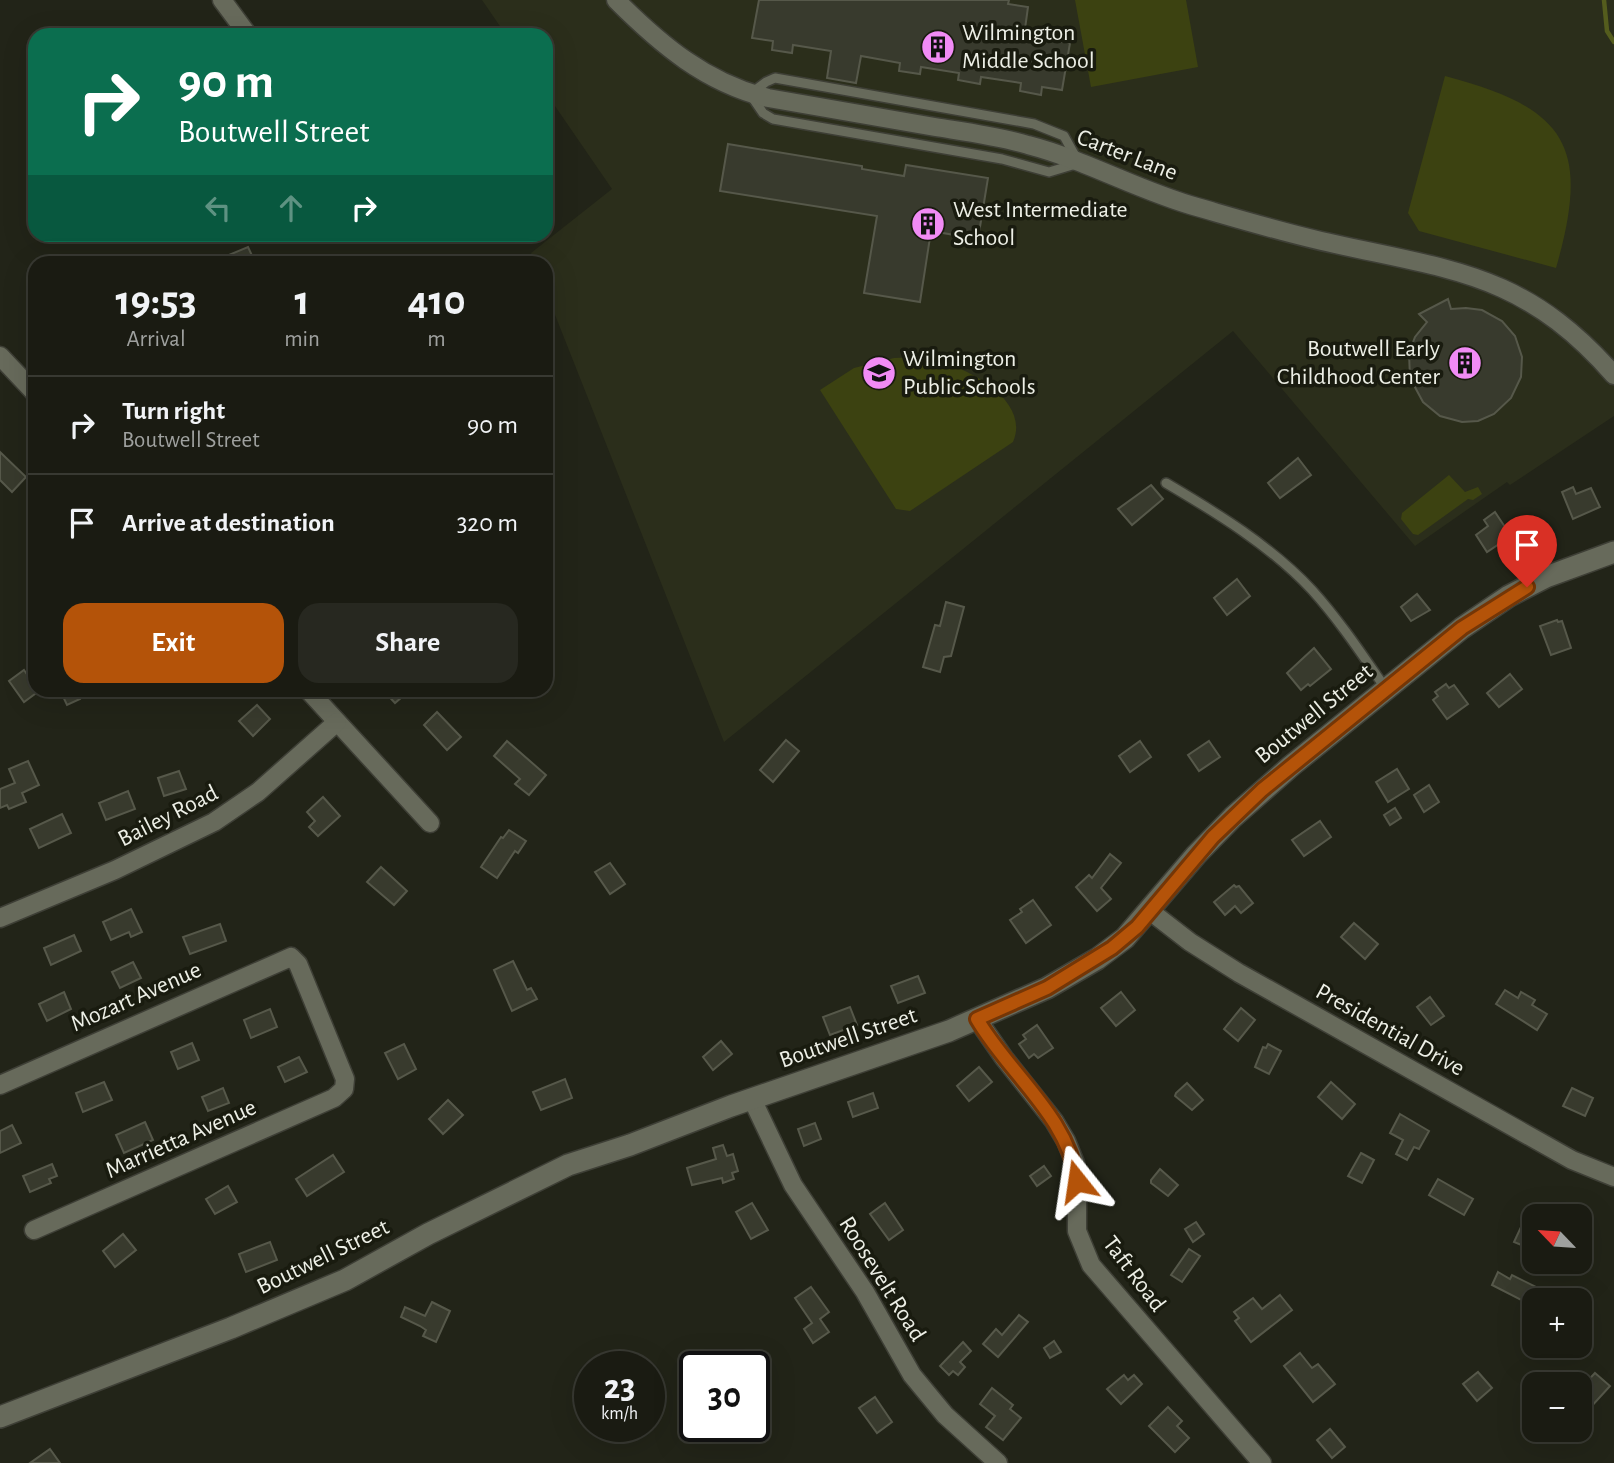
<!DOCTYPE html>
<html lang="en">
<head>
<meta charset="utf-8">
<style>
  :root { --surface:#1a1b12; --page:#272820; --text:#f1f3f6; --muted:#9fa19f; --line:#383932; --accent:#b45309 }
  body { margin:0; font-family:"Alegreya Sans",sans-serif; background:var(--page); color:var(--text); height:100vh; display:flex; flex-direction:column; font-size:26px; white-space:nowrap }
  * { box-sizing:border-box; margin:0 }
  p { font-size:23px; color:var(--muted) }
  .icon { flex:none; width:38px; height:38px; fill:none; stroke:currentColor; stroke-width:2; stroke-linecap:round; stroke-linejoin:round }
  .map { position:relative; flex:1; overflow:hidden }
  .drawer { position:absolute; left:28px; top:256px; width:525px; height:441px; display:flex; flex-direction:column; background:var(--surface); border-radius:21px; box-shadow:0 7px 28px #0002,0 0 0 2px var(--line) }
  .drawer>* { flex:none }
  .guide { position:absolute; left:28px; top:28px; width:525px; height:214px; border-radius:21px; box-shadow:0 7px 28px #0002,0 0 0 2px var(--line); background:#0b6e4f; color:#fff; overflow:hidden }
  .needle { width:46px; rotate:295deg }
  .buttons { position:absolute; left:1522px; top:1204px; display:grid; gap:14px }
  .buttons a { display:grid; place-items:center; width:70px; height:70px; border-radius:14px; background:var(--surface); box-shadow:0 7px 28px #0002,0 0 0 2px var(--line); font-size:35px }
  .speed { position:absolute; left:574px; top:1351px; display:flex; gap:14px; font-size:35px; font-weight:700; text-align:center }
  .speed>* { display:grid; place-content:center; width:91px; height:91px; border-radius:50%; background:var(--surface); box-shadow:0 7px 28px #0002,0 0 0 2px var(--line); line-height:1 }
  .speed small { font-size:18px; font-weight:400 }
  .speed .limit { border:4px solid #111; border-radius:10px; background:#fff; color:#111 }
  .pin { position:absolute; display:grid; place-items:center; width:60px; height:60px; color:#fff; margin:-72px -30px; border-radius:50% 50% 50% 0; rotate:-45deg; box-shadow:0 0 7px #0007 }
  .pin .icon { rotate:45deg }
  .me { position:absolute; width:77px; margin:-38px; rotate:345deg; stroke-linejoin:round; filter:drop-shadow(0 0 5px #0008) }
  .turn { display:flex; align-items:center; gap:24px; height:147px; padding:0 35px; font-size:32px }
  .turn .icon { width:91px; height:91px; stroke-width:2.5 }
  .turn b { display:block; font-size:49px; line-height:60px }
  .lanes { display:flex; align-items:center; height:66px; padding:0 35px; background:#0003; justify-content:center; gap:35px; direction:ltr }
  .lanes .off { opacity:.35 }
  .eta { display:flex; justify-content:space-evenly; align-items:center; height:119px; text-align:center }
  .eta b { font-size:42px; font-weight:700; line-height:49px }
  .cta { display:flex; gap:14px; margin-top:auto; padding:14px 35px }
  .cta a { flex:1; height:80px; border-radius:21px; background:var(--accent); color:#fff; font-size:28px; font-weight:700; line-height:80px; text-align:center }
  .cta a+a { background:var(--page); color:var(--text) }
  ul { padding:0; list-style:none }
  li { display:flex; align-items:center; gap:21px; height:98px; padding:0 35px; border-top:2px solid var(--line) }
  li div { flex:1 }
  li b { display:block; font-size:26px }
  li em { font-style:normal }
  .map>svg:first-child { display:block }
  .built { fill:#2b2e1b }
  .green { fill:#3c4211 }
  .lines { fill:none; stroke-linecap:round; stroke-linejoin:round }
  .stream { stroke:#545c1d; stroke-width:4.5 }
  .building { fill:#383a2d; stroke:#56584a; stroke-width:2 }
  .service-casing { stroke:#3e3f36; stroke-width:12 }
  .minor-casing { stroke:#3e3f36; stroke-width:21 }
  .tertiary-casing { stroke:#3e3f36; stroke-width:24 }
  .service { stroke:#676a5b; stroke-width:9 }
  .minor { stroke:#676a5b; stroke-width:18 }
  .tertiary { stroke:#676a5b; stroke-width:21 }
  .route-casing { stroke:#753606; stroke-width:18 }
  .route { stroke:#b45309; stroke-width:12 }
  .labels { text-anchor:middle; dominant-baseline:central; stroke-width:7; stroke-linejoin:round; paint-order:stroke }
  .poi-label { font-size:24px; fill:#edefe6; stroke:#191b0f; text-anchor:start }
  .street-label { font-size:24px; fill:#edefe6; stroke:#191b0f }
</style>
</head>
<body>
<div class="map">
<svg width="1614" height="1463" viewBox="0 0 1614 1463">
  <rect width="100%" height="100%" fill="#222418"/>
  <polygon class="built" points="482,0 1614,0 1614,416 1510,485 1507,482 1415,546 1233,331 724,742 546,292 546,262 534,262 531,253 612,189 546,93 546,35 506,35"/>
  <g class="green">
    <polygon points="1075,0 1186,0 1198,67 1091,87"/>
    <path d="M1445,76C1567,108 1591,146 1556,268L1419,231L1408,213Z"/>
    <path d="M894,358C911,357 928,358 944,363C975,372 1030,403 1013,442L910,511L896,509L820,390L854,368Z"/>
    <polygon points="1449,475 1465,492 1478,487 1482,494 1473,500 1468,499 1418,535 1413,534 1401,519 1402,513"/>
  </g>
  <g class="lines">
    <polyline class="stream" points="1604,0 1607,31 1614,42"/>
  </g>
  <g class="building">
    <polygon points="759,0 1009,0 1008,4 1028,7 1024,36 1070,43 1062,90 1042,87 1041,95 1020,91 1021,83 981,77 980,84 958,80 959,73 921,67 920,74 899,71 900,63 861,56 856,83 827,78 831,51 793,45 792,53 772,50 773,41 752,38"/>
    <polygon points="728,144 862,166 862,169 904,176 906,165 988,178 978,239 931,231 920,302 864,293 877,216 720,191"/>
    <polygon points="248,247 255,262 212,262"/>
    <polygon points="1448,299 1451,309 1466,308 1482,310 1502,321 1515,336 1522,357 1521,377 1511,398 1494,414 1478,421 1462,422 1440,416 1423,402 1410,378 1409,353 1415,337 1427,322 1419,314"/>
    <polygon points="0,452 26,477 12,492 0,480"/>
    <polygon points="1298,458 1311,475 1280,498 1268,483"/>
    <polygon points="1151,485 1163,499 1132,525 1118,509"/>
    <polygon points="1573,487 1576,494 1591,488 1600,507 1573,519 1562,492"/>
    <polygon points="1495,512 1511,536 1487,552 1476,535 1488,526 1484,520"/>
    <polygon points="1237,579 1250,596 1227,615 1214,598"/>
    <polygon points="1417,594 1430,610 1411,621 1401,607"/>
    <polygon points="946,602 964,607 951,656 944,657 940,672 923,667 935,625 940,626"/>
    <polygon points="1557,620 1558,622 1562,621 1571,648 1551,655 1540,626"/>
    <polygon points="1314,648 1331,669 1310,686 1308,684 1301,690 1287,673"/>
    <polygon points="24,670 35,686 35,690 39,691 24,702 9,681"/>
    <polygon points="1510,674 1522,689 1499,707 1487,693"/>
    <polygon points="1446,684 1449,688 1454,685 1468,704 1447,719 1433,700 1438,696 1435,692"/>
    <polygon points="60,690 77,690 80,699 67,705"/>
    <polygon points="383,690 410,690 395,703"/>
    <polygon points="257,705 270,719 253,736 239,721"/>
    <polygon points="437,712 461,737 447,750 424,725"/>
    <polygon points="786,740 799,751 773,782 760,770"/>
    <polygon points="507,741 546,775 529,795 515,784 520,779 494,756"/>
    <polygon points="1140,741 1151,757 1130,772 1119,756"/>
    <polygon points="1209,741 1220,757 1199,771 1188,755"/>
    <polygon points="28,761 39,785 22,793 26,802 9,809 7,805 0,808 0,789 15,783 9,769"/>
    <polygon points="1397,769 1409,789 1388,802 1376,782"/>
    <polygon points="179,771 186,789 164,796 158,778"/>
    <polygon points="1429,785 1439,802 1424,812 1414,795"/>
    <polygon points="128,791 135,809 106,820 99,803"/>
    <polygon points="323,797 340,816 318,836 309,827 315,821 307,812"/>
    <polygon points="1395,808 1401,818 1390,825 1384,815"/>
    <polygon points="62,814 71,833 39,848 30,829"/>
    <polygon points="1320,821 1331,837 1304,856 1292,840"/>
    <polygon points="509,830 526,841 518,853 515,851 497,878 481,867 501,837 503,838"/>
    <polygon points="1110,854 1121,863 1101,888 1111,899 1097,911 1076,887 1089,875 1092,878"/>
    <polygon points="610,863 625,884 610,894 595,872"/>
    <polygon points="381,867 407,891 394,905 367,882"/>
    <polygon points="1234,885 1236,887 1239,886 1253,903 1241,913 1235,906 1225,915 1214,902"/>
    <polygon points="1033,900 1051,925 1026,943 1010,920 1022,912 1020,909"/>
    <polygon points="131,909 142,932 131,937 129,932 111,940 103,922"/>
    <polygon points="1354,923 1378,944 1365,959 1341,937"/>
    <polygon points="220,924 226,941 190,954 183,937"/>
    <polygon points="74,935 81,951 51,965 44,948"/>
    <polygon points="513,961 527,990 531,988 537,999 512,1011 494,970"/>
    <polygon points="133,962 141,978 120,988 112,972"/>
    <polygon points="918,976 925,993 898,1003 891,986"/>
    <polygon points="1505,990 1518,998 1521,992 1535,1000 1532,1005 1547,1014 1537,1030 1496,1004"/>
    <polygon points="64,992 71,1009 47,1021 39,1004"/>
    <polygon points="1121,992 1135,1010 1116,1026 1101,1008"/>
    <polygon points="1430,997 1444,1016 1431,1025 1417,1007"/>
    <polygon points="850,1007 857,1025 830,1035 823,1017"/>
    <polygon points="1241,1008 1255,1020 1238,1041 1224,1029"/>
    <polygon points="270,1009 277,1027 251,1038 244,1020"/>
    <polygon points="1037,1025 1053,1048 1038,1058 1034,1054 1029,1058 1019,1044 1026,1039 1023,1035"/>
    <polygon points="721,1041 732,1054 713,1070 703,1057"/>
    <polygon points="192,1043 199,1060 178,1069 171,1052"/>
    <polygon points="404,1044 416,1069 398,1079 385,1053"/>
    <polygon points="1268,1044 1281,1051 1269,1074 1255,1067 1263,1047 1266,1048"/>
    <polygon points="299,1057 307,1072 285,1082 278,1067"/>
    <polygon points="979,1067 992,1082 969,1101 957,1086"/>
    <polygon points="565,1079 572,1098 541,1110 533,1092"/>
    <polygon points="104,1082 112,1100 83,1112 76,1093"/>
    <polygon points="1331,1082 1355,1104 1342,1119 1318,1097"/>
    <polygon points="1187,1083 1203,1100 1192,1110 1175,1096 1176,1093"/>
    <polygon points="223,1088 229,1103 208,1111 202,1097"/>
    <polygon points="1572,1088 1593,1098 1585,1116 1563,1106"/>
    <polygon points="873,1093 878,1108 853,1117 848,1102"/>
    <polygon points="448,1100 463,1115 443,1134 429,1119"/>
    <polygon points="1400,1114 1429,1131 1419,1149 1414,1147 1407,1160 1396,1154 1403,1140 1390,1133"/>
    <polygon points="145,1122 153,1140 124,1153 116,1135"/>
    <polygon points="815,1123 821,1139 804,1146 798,1129"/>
    <polygon points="12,1125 21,1143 0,1153 0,1131"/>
    <polygon points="723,1145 727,1156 733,1154 738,1171 732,1173 734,1179 723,1183 722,1178 692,1185 687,1168 716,1159 713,1148"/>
    <polygon points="1361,1153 1374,1160 1362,1183 1348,1176"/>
    <polygon points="333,1155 344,1172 307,1196 296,1179"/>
    <polygon points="52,1164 57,1176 49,1179 51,1183 30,1192 23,1176"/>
    <polygon points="1044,1166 1051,1176 1037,1186 1030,1176"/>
    <polygon points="1160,1169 1178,1185 1168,1196 1151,1183 1151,1180"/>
    <polygon points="1438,1179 1473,1199 1464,1215 1429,1195"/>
    <polygon points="228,1186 237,1202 215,1214 206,1199"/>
    <polygon points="752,1203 768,1230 751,1239 736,1212"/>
    <polygon points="885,1203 903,1230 889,1240 870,1214"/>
    <polygon points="1196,1222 1204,1234 1193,1242 1185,1229"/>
    <polygon points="1521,1227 1535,1233 1531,1249 1514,1242"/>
    <polygon points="123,1234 136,1250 115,1267 103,1251"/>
    <polygon points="270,1242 277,1260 246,1272 239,1254"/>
    <polygon points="1189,1249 1200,1256 1182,1282 1171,1275"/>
    <polygon points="1498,1272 1510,1279 1512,1275 1542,1290 1533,1306 1492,1285"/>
    <polygon points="811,1287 829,1312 820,1319 829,1332 813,1343 804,1329 812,1323 795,1298"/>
    <polygon points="1280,1295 1292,1310 1251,1342 1235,1321 1239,1318 1234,1312 1253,1298 1262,1309"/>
    <polygon points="432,1302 450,1311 436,1342 423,1336 426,1330 420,1326 401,1317 405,1307 425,1316"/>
    <polygon points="1019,1315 1028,1322 998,1357 983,1344 996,1329 1002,1335"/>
    <polygon points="1054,1341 1061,1352 1050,1358 1044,1348"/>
    <polygon points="963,1342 971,1351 960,1362 965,1367 958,1375 953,1371 949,1375 940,1366"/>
    <polygon points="1300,1353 1312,1368 1318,1364 1335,1384 1313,1402 1284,1366"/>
    <polygon points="1478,1372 1492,1388 1477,1401 1463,1384"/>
    <polygon points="1595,1373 1610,1386 1580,1419 1580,1389"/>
    <polygon points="1124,1375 1128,1380 1134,1375 1142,1384 1121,1404 1107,1389"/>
    <polygon points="992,1388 1013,1405 1010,1409 1021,1418 1003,1440 986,1427 995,1416 980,1404"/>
    <polygon points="875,1397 892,1422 877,1433 859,1408"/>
    <polygon points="1168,1407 1182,1421 1177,1426 1189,1438 1175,1452 1149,1426"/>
    <polygon points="1330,1429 1345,1447 1332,1458 1317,1440"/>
    <polygon points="50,1449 60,1463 30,1463"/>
  </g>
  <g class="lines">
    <g class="service-casing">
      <g id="service">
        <polygon points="775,78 1034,124 1064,136 1079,163 1049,172 1002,159 773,119 763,113 750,94 766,82"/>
        <path d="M1166,483C1217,513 1271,546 1312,590C1340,621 1363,656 1386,689"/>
      </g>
    </g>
    <g class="minor-casing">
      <g id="minor">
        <polyline points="222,0 248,35"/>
        <path d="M616,0C661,45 706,83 768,98C824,108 879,117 935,127C966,132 998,136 1028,145C1086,160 1139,191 1197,207C1242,220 1288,234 1335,244C1457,271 1526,275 1614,375"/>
        <polyline points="0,356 35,393"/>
        <polyline points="308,690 430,823"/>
        <polyline points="1150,911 1190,942 1239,973 1572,1160 1614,1177"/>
        <polyline points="0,918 115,870 214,822 258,792 337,722"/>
        <polyline points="977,1019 1004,1058 1054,1121 1066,1141 1075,1163 1077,1181 1077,1231 1091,1265 1262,1463"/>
        <polyline points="0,1085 291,957 298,964 345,1079 344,1089 334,1098 34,1230"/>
        <polyline points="752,1099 793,1185 865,1292 912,1375 945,1415 998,1463"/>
      </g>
    </g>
    <g class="tertiary-casing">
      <polyline id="tertiary" points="0,1417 231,1328 345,1280 428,1234 568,1165 630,1145 731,1106 949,1031 1047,988 1097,959 1125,938 1196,855 1233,817 1291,766 1462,628 1509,596 1546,577 1614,552"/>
    </g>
    <use href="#service" class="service"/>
    <use href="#minor" class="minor"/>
    <use href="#tertiary" class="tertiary"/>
  </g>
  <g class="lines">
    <g class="route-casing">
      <path id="route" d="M1077,1181C1068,1116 1009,1074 977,1019L1047,988L1112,948L1137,927L1213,837L1262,790L1462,628L1527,587"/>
    </g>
    <use href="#route" class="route"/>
  </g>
  <defs>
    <g id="building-disc" transform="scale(1.75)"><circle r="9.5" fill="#f18bf5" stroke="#191b0f"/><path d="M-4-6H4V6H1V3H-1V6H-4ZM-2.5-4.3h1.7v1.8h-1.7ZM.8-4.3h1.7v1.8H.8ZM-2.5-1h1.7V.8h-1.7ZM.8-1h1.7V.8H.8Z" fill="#111"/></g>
    <g id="school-disc" transform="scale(1.75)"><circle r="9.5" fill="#f18bf5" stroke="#191b0f"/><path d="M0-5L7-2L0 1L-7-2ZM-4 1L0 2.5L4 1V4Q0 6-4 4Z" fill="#111"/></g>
  </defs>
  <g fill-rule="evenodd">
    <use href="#building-disc" x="938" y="47"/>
    <use href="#building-disc" x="928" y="224"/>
    <use href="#building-disc" x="1465" y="363"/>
    <use href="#school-disc" x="879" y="373"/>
  </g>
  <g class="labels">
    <g class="poi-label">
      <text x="962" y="33">Wilmington<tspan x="962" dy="28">Middle School</tspan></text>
      <text x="953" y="210">West Intermediate<tspan x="953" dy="28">School</tspan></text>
      <text x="1440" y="349" text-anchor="end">Boutwell Early<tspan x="1440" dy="28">Childhood Center</tspan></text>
      <text x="903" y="359">Wilmington<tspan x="903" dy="28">Public Schools</tspan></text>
    </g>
    <g class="street-label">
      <text transform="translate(1127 155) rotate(21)">Carter Lane</text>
      <text transform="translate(1314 714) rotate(-39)">Boutwell Street</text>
      <text transform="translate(168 816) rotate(-27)">Bailey Road</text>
      <text transform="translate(136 997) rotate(-24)">Mozart Avenue</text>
      <text transform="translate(1390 1030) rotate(29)">Presidential Drive</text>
      <text transform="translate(848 1038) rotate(-19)">Boutwell Street</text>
      <text transform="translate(181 1139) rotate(-24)">Marrietta Avenue</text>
      <text transform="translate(323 1257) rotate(-26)">Boutwell Street</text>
      <text transform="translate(1134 1274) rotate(53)">Taft Road</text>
      <text transform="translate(882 1279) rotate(58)">Roosevelt Road</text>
    </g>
  </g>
</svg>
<div class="buttons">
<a><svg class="needle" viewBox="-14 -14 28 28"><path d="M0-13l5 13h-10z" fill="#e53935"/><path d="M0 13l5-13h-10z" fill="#9fa19f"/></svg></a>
<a>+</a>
<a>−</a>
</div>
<div class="speed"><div>23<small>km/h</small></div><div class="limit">30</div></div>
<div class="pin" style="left:1527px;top:587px;background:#d93025"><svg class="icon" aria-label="arrive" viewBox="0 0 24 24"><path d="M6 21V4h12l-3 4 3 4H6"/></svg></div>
<svg class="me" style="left:1077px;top:1181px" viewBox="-20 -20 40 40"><path d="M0-17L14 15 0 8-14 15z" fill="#b45309" stroke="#fff" stroke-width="4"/></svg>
<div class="guide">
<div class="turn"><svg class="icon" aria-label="right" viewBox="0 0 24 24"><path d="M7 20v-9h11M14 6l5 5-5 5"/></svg><div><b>90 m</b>Boutwell Street</div></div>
<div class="lanes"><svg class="icon off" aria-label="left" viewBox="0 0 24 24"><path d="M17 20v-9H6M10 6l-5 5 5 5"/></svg><svg class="icon off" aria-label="ahead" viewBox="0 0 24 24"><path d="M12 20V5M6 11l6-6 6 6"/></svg><svg class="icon" aria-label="right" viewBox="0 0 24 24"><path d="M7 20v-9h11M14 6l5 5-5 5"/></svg></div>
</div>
<section class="drawer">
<div class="eta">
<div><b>19:53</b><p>Arrival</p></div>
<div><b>1</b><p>min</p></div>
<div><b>410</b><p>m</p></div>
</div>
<ul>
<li><svg class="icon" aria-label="right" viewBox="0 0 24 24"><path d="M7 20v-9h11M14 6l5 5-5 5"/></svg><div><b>Turn right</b><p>Boutwell Street</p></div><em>90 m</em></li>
<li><svg class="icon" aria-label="arrive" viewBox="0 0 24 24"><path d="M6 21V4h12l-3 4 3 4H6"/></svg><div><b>Arrive at destination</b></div><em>320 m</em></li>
</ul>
<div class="cta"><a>Exit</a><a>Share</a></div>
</section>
</div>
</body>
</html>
